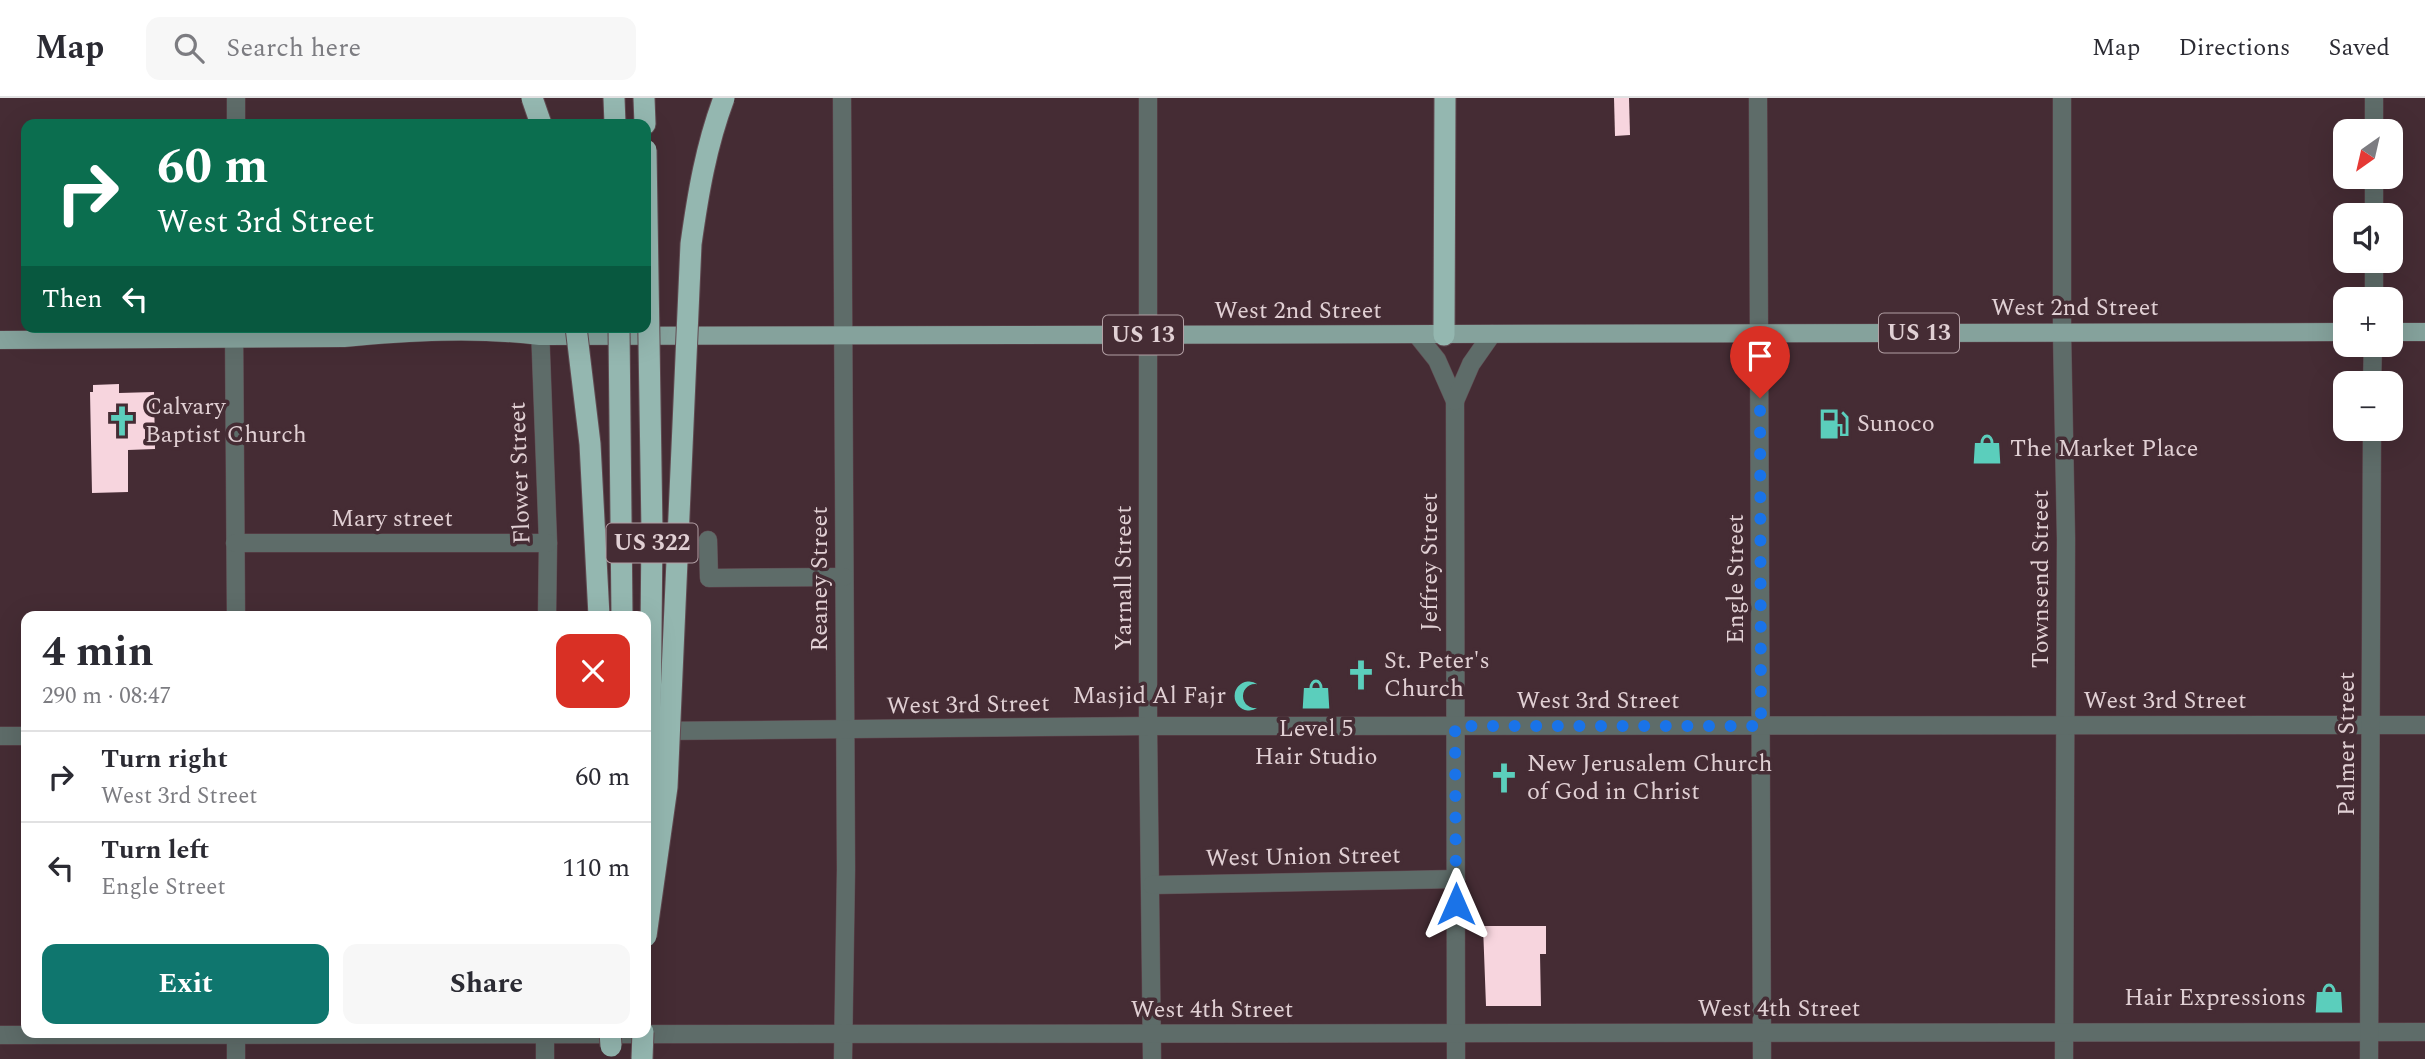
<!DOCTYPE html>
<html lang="en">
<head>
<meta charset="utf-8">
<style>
  :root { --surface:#fff; --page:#f7f7f7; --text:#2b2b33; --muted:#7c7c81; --line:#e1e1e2; --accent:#0f766e }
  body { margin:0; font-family:Spectral,serif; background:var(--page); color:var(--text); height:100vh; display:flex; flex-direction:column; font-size:26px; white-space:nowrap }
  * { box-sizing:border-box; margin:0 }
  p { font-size:23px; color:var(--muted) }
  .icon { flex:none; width:38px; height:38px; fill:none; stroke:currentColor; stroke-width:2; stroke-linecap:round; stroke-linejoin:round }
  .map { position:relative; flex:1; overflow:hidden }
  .side { position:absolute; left:21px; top:513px; width:630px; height:427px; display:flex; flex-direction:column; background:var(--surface); border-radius:14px; box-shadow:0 7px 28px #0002 }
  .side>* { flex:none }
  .guide { position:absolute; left:21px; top:21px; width:630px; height:214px; border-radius:14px; box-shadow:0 7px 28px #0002; background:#0b6e4f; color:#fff; overflow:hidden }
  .needle { width:46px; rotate:214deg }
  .buttons { position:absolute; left:2333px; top:21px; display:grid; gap:14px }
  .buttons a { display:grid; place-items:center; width:70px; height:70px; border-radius:14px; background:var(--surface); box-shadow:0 7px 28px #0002; font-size:35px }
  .pin { position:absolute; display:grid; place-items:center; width:60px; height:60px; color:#fff; margin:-72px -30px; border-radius:50% 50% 50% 0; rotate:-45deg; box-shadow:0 0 7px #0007 }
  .pin .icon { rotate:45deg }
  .me { position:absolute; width:77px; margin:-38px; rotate:0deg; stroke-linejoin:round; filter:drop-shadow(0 0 5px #0008) }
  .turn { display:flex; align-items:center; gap:24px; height:147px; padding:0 21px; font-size:32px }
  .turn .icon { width:91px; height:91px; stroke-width:2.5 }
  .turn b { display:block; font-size:49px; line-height:60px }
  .then { display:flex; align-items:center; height:66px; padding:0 21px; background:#0003; gap:14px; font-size:26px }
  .round { display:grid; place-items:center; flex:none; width:74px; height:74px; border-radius:14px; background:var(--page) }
  .head { display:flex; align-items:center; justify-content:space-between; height:119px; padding:0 21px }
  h1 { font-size:42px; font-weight:700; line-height:52px }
  .cta { display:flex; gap:14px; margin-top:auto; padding:14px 21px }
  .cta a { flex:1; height:80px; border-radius:14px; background:var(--accent); color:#fff; font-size:28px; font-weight:700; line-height:80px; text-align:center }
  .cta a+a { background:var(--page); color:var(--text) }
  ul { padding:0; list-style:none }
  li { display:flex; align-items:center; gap:21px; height:91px; padding:0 21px; border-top:2px solid var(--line) }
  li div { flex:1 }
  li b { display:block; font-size:26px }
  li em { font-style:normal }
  header { display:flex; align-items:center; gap:42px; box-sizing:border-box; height:98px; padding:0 35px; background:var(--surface); border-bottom:2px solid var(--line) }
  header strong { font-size:33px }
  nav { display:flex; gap:38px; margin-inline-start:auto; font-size:24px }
  .search { width:490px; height:63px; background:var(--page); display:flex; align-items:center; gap:18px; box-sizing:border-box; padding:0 24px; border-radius:14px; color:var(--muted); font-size:26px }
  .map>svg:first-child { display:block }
  .building { fill:#f7d5de }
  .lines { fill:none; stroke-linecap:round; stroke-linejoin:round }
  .minor-casing { stroke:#614a51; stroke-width:19 }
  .major-casing { stroke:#614a51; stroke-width:19 }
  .highway-casing { stroke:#614a51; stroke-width:23 }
  .minor { stroke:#5e6c69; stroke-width:18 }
  .major { stroke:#85a29c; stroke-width:18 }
  .highway { stroke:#94b7b0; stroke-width:21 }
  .highway-bridge-casing { stroke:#614a51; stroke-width:23; stroke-linecap:butt }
  .highway-bridge { stroke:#94b7b0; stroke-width:21 }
  .route { stroke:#1a73e8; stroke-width:12; stroke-dasharray:0 21.6 }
  .labels { text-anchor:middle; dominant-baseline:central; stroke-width:7; stroke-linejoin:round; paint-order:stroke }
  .shield { fill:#452c34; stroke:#b29fa4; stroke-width:2 }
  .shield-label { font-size:23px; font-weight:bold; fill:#e1d0d4 }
  .street-label { font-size:24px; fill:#e1d0d4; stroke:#452c34 }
  .poi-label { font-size:24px; fill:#e1d0d4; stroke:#452c34; text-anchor:start }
</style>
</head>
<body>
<header>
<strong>Map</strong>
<div class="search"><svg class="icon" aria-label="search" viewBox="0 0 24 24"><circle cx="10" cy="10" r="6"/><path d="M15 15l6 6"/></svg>Search here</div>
<nav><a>Map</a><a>Directions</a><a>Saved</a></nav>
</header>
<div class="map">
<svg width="2425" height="961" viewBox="0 0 2425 961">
  <rect width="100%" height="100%" fill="#452c34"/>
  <g class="building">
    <polygon points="1614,0 1629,0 1630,37 1615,38"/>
    <polygon points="119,286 119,295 154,294 155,351 128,352 128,394 92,395 90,294 93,294 93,287"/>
    <polygon points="1483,828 1546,828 1546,856 1540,856 1541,908 1486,908"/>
  </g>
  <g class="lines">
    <g class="minor-casing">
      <g id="minor">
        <polyline points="842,0 846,771 843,961"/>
        <polyline points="1148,0 1148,628 1152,961"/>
        <polyline points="1758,0 1762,961"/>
        <polyline points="2062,0 2062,235 2066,440 2064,961"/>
        <polyline points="236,26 236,0"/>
        <polyline points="2374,33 2374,0"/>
        <polyline points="2374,117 2374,79"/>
        <polyline points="2374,201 2374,163"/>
        <polyline points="234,229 236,518"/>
        <polyline points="540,229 548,445 547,518"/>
        <polyline points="1417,237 1437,262 1455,303 1456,961"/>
        <polyline points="2372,285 2373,247"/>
        <polyline points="1455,303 1471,266 1492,236"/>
        <polyline points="708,442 709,480 844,479"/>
        <polyline points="235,445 548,445"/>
        <polyline points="656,633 1148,628 2425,627"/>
        <polyline points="0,638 26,638"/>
        <polyline points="1152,787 1456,781"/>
        <polyline points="236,934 236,961"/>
        <polyline points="0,937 2425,934"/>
        <polyline points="545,961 545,934"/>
        <polyline points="2369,961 2372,331"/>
      </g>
    </g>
    <g class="major-casing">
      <g id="major">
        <polyline points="2390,234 2425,234"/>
        <path d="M0,242L344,240C408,234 475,230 540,238L2345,234"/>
      </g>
    </g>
    <g class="highway-casing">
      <g id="highway">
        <polyline points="614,0 615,26"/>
        <polyline points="644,0 645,26"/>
        <polyline points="1444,237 1445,0"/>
      </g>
    </g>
    <use href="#minor" class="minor"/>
    <use href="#major" class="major"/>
    <use href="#highway" class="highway"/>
    <g class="highway-bridge-casing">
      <g id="highway-bridge">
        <polyline points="532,0 541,26"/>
        <polyline points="646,52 652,433 649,738"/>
        <polyline points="576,229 590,346 599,518"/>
        <polyline points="619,229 622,518"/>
        <path d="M646,838L667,689L691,146C698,96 706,48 724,0"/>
        <polyline points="610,934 611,948"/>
        <polyline points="642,961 643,934"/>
      </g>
    </g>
    <use href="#highway-bridge" class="highway-bridge"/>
  </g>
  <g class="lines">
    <polyline class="route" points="1456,806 1455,628 1761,628 1760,300"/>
  </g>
  <defs>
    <g id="church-bare" transform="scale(2.415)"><path d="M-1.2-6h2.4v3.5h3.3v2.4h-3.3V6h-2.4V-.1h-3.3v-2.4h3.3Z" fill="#5bcebc" stroke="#452c34" stroke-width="2.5" paint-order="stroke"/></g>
    <g id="fuel-bare" transform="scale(2.415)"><path d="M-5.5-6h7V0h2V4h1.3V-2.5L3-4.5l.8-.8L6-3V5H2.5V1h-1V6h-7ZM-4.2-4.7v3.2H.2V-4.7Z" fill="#5bcebc" stroke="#452c34" stroke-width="2.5" paint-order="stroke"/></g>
    <g id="shop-bare" transform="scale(2.415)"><path d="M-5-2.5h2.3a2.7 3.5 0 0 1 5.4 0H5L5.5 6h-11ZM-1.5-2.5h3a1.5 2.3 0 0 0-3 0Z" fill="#5bcebc" stroke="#452c34" stroke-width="2.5" paint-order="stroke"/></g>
    <g id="mosque-bare" transform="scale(2.415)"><path d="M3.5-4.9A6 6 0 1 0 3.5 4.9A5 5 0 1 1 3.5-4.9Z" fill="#5bcebc" stroke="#452c34" stroke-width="2.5" paint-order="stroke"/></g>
  </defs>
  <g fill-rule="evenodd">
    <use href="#church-bare" x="122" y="323"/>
    <use href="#fuel-bare" x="1834" y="326"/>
    <use href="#shop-bare" x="1987" y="351"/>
    <use href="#church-bare" x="1361" y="577"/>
    <use href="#shop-bare" x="1316" y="596"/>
    <use href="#mosque-bare" x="1249" y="598"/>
    <use href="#church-bare" x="1504" y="680"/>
    <use href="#shop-bare" x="2329" y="900"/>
  </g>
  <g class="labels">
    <g class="shield">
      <rect x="1879" y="215.5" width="80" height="39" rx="5"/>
      <rect x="1103" y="217.5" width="80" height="39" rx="5"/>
      <rect x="606.5" y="425.5" width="91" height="39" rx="5"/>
    </g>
    <g class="shield-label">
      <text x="1919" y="235">US 13</text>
      <text x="1143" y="237">US 13</text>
      <text x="652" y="445">US 322</text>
    </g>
    <g class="street-label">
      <text x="2075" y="210">West 2nd Street</text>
      <text x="1298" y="213">West 2nd Street</text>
      <text transform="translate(520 375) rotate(-92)">Flower Street</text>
      <text x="392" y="421">Mary street</text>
      <text transform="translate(1430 464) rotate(-90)">Jeffrey Street</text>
      <text transform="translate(1124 480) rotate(-90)">Yarnall Street</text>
      <text transform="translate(820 481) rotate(-90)">Reaney Street</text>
      <text transform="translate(1736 481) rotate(-90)">Engle Street</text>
      <text transform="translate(2041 481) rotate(-90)">Townsend Street</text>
      <text x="1598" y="603">West 3rd Street</text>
      <text x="2165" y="603">West 3rd Street</text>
      <text transform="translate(968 607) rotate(-1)">West 3rd Street</text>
      <text transform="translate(2347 646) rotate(-90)">Palmer Street</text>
      <text transform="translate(1303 759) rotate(-1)">West Union Street</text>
      <text x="1779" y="911">West 4th Street</text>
      <text x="1212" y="912">West 4th Street</text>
    </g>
    <g class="poi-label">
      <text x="145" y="309">Calvary<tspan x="145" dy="28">Baptist Church</tspan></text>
      <text x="1857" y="326">Sunoco</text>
      <text x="2010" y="351">The Market Place</text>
      <text x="1384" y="563">St. Peter's<tspan x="1384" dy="28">Church</tspan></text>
      <text x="1226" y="598" text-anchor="end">Masjid Al Fajr</text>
      <text x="1316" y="631" text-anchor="middle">Level 5<tspan x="1316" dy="28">Hair Studio</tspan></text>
      <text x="1527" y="666">New Jerusalem Church<tspan x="1527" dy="28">of God in Christ</tspan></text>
      <text x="2306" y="900" text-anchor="end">Hair Expressions</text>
    </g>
  </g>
</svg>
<div class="buttons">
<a><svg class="needle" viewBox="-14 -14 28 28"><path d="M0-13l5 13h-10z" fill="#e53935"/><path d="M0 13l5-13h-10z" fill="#7c7c81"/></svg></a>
<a><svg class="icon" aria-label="sound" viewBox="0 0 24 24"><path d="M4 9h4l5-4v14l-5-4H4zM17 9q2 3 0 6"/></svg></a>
<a>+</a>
<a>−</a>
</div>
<div class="pin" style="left:1760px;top:300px;background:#d93025"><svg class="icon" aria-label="arrive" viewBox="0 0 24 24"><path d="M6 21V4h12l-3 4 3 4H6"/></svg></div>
<svg class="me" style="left:1456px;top:806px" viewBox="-20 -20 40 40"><path d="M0-17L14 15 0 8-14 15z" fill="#1a73e8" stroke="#fff" stroke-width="4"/></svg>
<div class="guide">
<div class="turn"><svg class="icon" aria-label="right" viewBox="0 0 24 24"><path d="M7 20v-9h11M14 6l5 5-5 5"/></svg><div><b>60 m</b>West 3rd Street</div></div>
<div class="then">Then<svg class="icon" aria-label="left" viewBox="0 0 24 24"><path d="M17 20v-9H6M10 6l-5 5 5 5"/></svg></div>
</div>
<section class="side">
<div class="head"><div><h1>4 min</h1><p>290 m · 08:47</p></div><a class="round" style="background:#d93025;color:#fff"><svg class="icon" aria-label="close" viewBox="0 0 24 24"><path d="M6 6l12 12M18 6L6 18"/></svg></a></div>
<ul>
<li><svg class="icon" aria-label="right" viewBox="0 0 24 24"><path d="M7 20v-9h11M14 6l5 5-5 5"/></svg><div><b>Turn right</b><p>West 3rd Street</p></div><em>60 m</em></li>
<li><svg class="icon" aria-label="left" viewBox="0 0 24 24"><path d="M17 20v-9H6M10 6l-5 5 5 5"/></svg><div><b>Turn left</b><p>Engle Street</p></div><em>110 m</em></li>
</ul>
<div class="cta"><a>Exit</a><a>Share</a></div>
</section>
</div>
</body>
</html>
